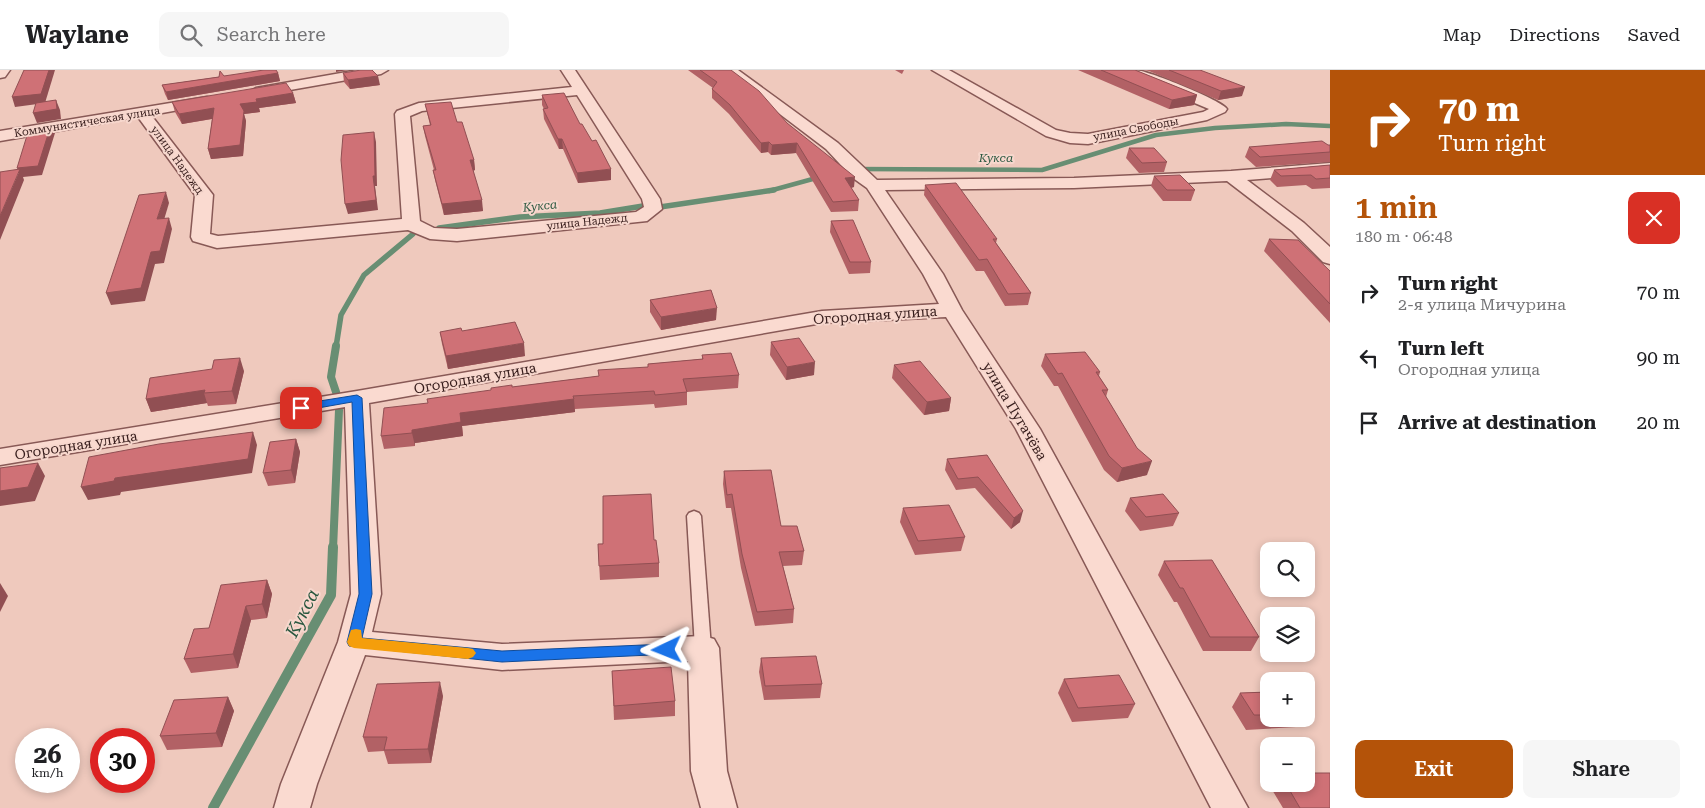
<!DOCTYPE html>
<html lang="en">
<head>
<meta charset="utf-8">
<style>
  :root { --surface:#fff; --page:#f6f6f6; --text:#202124; --muted:#757577; --line:#e0e0e0; --accent:#b45309 }
  body { margin:0; font-family:"Roboto Serif",serif; background:var(--page); color:var(--text); height:100vh; display:flex; flex-direction:column; font-size:19px; white-space:nowrap }
  * { box-sizing:border-box; margin:0 }
  p { font-size:16px; color:var(--muted) }
  .icon { flex:none; width:28px; height:28px; fill:none; stroke:currentColor; stroke-width:2; stroke-linecap:round; stroke-linejoin:round }
  .map { position:relative; flex:1; overflow:hidden }
  .side { display:flex; flex-direction:column; background:var(--surface); width:375px }
  .side>* { flex:none }
  .hud { background:#b45309; color:#fff; overflow:hidden }
  .buttons { position:absolute; left:1260px; top:472px; display:grid; gap:10px }
  .buttons a { display:grid; place-items:center; width:55px; height:55px; border-radius:10px; background:var(--surface); box-shadow:0 2px 8px #0003; font-size:25px }
  .speed { position:absolute; left:15px; top:658px; display:flex; gap:10px; font-size:25px; font-weight:700; text-align:center }
  .speed>* { display:grid; place-content:center; width:65px; height:65px; border-radius:50%; background:var(--surface); box-shadow:0 2px 8px #0003; line-height:1 }
  .speed small { font-size:12px; font-weight:400 }
  .speed .limit { border:8px solid #d22; background:#fff; color:#111 }
  .pin { position:absolute; display:grid; place-items:center; width:42px; height:42px; color:#fff; margin:-21px; border-radius:10px; box-shadow:0 2px 8px #0006 }
  .me { position:absolute; width:55px; margin:-28px; rotate:268deg; stroke-linejoin:round; filter:drop-shadow(0 0 4px #0008) }
  .turn { display:flex; align-items:center; gap:18px; height:105px; padding:0 25px; font-size:22px }
  .turn .icon { width:65px; height:65px; stroke-width:2.5 }
  .turn b { display:block; font-size:35px; line-height:42px }
  .round { display:grid; place-items:center; flex:none; width:52px; height:52px; border-radius:10px; background:var(--page) }
  .head { display:flex; align-items:center; justify-content:space-between; height:85px; padding:0 25px }
  h1 { font-size:30px; font-weight:600; line-height:38px; color:var(--accent) }
  .primary-button { display:flex; gap:10px; margin-top:auto; padding:10px 25px }
  .primary-button a { flex:1; height:58px; border-radius:10px; background:var(--accent); color:#fff; font-size:20px; font-weight:600; line-height:58px; text-align:center }
  .primary-button a+a { background:var(--page); color:var(--text) }
  ul { padding:0; list-style:none }
  li { display:flex; align-items:center; gap:15px; height:65px; padding:0 25px }
  li div { flex:1 }
  li b { display:block; font-size:19px }
  li em { font-style:normal }
  header { display:flex; align-items:center; gap:30px; box-sizing:border-box; height:70px; padding:0 25px; background:var(--surface); border-bottom:1px solid var(--line) }
  header strong { font-size:24px }
  nav { display:flex; gap:28px; margin-inline-start:auto; font-size:18px }
  .search { width:350px; height:45px; background:var(--page); display:flex; align-items:center; gap:12px; box-sizing:border-box; padding:0 18px; border-radius:10px; color:var(--muted); font-size:19px }
  main { display:flex; flex:1; min-height:0 }
  .map>svg:first-child { display:block }
  .lines { fill:none; stroke-linecap:round; stroke-linejoin:round }
  .stream-far3 { stroke:#688e73; stroke-width:4.5 }
  .stream-far2 { stroke:#688e73; stroke-width:5.5 }
  .stream-far1 { stroke:#688e73; stroke-width:8 }
  .stream { stroke:#688e73; stroke-width:10 }
  .service-casing { stroke:#885956; stroke-width:3 }
  .minor-casing { stroke:#885956; stroke-width:3 }
  .service { fill:#fadad0; fill-rule:evenodd }
  .minor { fill:#fadad0; fill-rule:evenodd }
  .wall { fill:#b26165 }
  .shaded-wall { fill:#914f53 }
  .building { fill:#cf7176; stroke:#914f53 }
  .route { fill:#1a73e8; stroke:#114b97 }
  .slow { fill:#f59e0b }
  .labels { text-anchor:middle; dominant-baseline:central; stroke-width:4; stroke-linejoin:round; paint-order:stroke }
  .far-street-label { font-size:11px; fill:#361c1b; stroke:#f7d7cd }
  .far-water-label { font-size:12px; font-style:italic; fill:#29573f; stroke:#f7d7cd }
  .street-label { font-size:14px; fill:#361c1b; stroke:#f7d7cd }
  .near-water-label { font-size:18px; font-style:italic; fill:#29573f; stroke:#f7d7cd }
</style>
</head>
<body>
<header>
<strong>Waylane</strong>
<div class="search"><svg class="icon" aria-label="search" viewBox="0 0 24 24"><circle cx="10" cy="10" r="6"/><path d="M15 15l6 6"/></svg>Search here</div>
<nav><a>Map</a><a>Directions</a><a>Saved</a></nav>
</header>
<main>
<div class="map">
<svg width="1330" height="738" viewBox="0 0 1330 738">
  <rect width="100%" height="100%" fill="#efc9bd"/>
  <g class="lines">
    <g class="stream-far3">
      <polyline points="855,99 1042,100 1156,65 1215,58 1286,54 1330,56"/>
      <polyline points="769,121 820,107"/>
    </g>
    <g class="stream-far2">
      <polyline points="660,137 774,120"/>
      <polyline points="439,158 520,147 600,143 643,136"/>
      <polyline points="336,277 341,245 364,205 413,164"/>
    </g>
    <g class="stream-far1">
      <polyline points="336,276 331,307 338,328"/>
      <polyline points="333,479 339,340"/>
    </g>
    <polyline class="stream" points="213,738 331,525 333,477"/>
    <g class="service-casing">
      <polygon id="service" points="694,441 699,443 701,446 711,578 709,582 703,584 697,582 695,578 687,446 689,443"/>
    </g>
    <g class="minor-casing">
      <g id="minor">
        <polygon points="0,0 10,0 5,7 0,8"/>
        <polygon points="358,0 388,0 381,4 256,26 249,22 256,18"/>
        <path d="M561,0H575L660,129L662,139L647,151L457,171L430,169L408,160L217,178L193,171L191,167L195,125L138,47L0,71V61L207,27L212,28L214,31L212,34L151,45L213,125L210,164L218,166L402,149L395,44L397,41L419,33L572,17ZM577,25L642,129L644,137L636,142L457,159L434,158L420,151L410,46L422,41Z"/>
        <polygon points="722,0 738,0 838,73 877,110 1074,108 1231,101 1330,93 1330,103 1247,110 1304,153 1330,177 1330,194 1323,192 1292,161 1227,111 1074,118 885,120 943,204 962,240 1040,359 1248,738 1211,738 1016,359 946,247 822,253 369,333 381,524 372,562 502,574 703,566 714,569 719,578 727,701 737,738 701,738 691,701 688,591 502,600 365,585 317,714 310,738 274,738 281,714 338,572 351,524 345,337 0,395 0,379 357,321 822,241 939,234 923,204 867,118 853,108 826,79"/>
        <path d="M932,0H949L1056,60L1070,63L1088,64L1203,42L1209,39L1123,3L1121,0C1128,0 1135,0 1141,1C1155,4 1221,30 1227,39L1225,42L1207,50L1088,74L1070,73L1046,66Z"/>
      </g>
    </g>
    <use href="#service" class="service"/>
    <use href="#minor" class="minor"/>
  </g>
  <g class="wall">
    <polygon points="688,0 731,0 787,53 854,117 851,118 859,130 858,141 831,142 796,83 771,85 768,82 761,83 729,44 712,28 712,19 713,18"/>
    <polygon points="895,0 904,0 902,4"/>
    <polygon points="1078,0 1135,0 1197,25 1194,35 1169,39"/>
    <polygon points="1143,0 1200,0 1242,26 1218,30 1149,1"/>
    <polygon points="278,3 280,11 168,30 165,24 162,15 224,6"/>
    <polygon points="343,3 380,15 350,19 344,12"/>
    <polygon points="293,23 296,33 259,38 260,42 244,44 246,51 243,86 211,89 208,79 212,49 182,54 175,42 172,32"/>
    <polygon points="542,25 611,110 578,113 563,79 559,79 544,49 543,39 544,39 542,35"/>
    <polygon points="425,34 457,52 474,90 475,100 473,101 483,141 444,145 435,110 433,100 434,100 425,66 423,56 430,55"/>
    <polygon points="1328,75 1330,75 1330,92 1256,97 1245,87 1249,77"/>
    <polygon points="1129,78 1167,92 1164,102 1139,103 1126,88"/>
    <polygon points="1330,95 1330,118 1312,119 1306,115 1277,117 1270,110 1274,100"/>
    <polygon points="1154,106 1195,120 1191,131 1163,131 1151,116"/>
    <polygon points="925,115 997,169 996,173 1031,223 1028,235 1005,236 984,201 976,201 924,125"/>
    <polygon points="831,151 871,192 870,203 849,204 830,162"/>
    <polygon points="1269,169 1330,201 1330,253 1264,181"/>
    <polygon points="650,230 716,250 661,260 650,242"/>
    <polygon points="462,261 525,286 448,299 442,274 440,262"/>
    <polygon points="771,272 814,305 786,310 770,285"/>
    <polygon points="1045,284 1100,302 1099,306 1108,320 1106,327 1147,405 1117,412 1104,400 1058,316 1054,316 1041,296"/>
    <polygon points="702,285 739,305 738,318 687,322 687,335 655,338 654,334 575,339 575,342 462,356 463,366 415,373 415,376 384,379 381,366 428,333 512,317 599,306 648,297 648,294 702,289"/>
    <polygon points="894,295 951,328 949,341 924,345 892,308"/>
    <polygon points="244,301 236,334 208,336 207,333 151,342 146,329"/>
    <polygon points="296,369 300,382 295,413 268,416 263,403"/>
    <polygon points="987,385 1020,452 1011,459 975,418 956,420 945,400 947,389"/>
    <polygon points="724,401 781,456 804,481 802,495 783,496 794,539 793,553 755,556 741,498 731,438 726,438 723,414"/>
    <polygon points="1130,428 1179,443 1173,456 1140,461 1125,441"/>
    <polygon points="903,438 965,467 961,481 915,485 900,452"/>
    <polygon points="654,470 659,493 659,507 600,510 598,474"/>
    <polygon points="1164,491 1259,567 1251,581 1203,581 1177,532 1174,532 1158,505"/>
    <polygon points="267,510 272,524 267,548 251,550 238,598 191,603 184,589 209,558"/>
    <polygon points="761,588 822,614 820,628 764,630 759,602"/>
    <polygon points="612,601 675,631 675,646 614,650"/>
    <polygon points="1064,609 1135,634 1128,648 1072,652 1058,623"/>
    <polygon points="1269,622 1269,649 1301,649 1296,657 1246,660 1232,637 1240,623"/>
    <polygon points="443,626 431,693 388,694 384,681 368,682 363,667"/>
    <polygon points="228,627 234,641 222,677 167,680 160,666"/>
    <polygon points="1274,714 1306,714 1330,738 1283,738 1271,718"/>
  </g>
  <g class="shaded-wall">
    <polygon points="49,0 55,0 45,33 15,37 12,27"/>
    <polygon points="336,0 348,0 336,2"/>
    <polygon points="278,3 280,11 168,30 166,22"/>
    <polygon points="378,6 380,15 350,19 348,10"/>
    <polygon points="1245,17 1242,26 1218,30 1221,21"/>
    <polygon points="293,23 296,33 259,38 260,42 244,44 246,51 243,86 211,89 208,79 240,34 256,29"/>
    <polygon points="1197,25 1194,35 1169,39 1172,30"/>
    <polygon points="56,30 60,40 61,49 37,53 33,43"/>
    <polygon points="214,38 217,48 182,54 179,44"/>
    <polygon points="51,55 55,63 42,105 23,107 24,110 0,170 0,146 19,102 17,98"/>
    <polygon points="374,62 376,72 377,116 375,116 378,140 348,144 345,134 373,106"/>
    <polygon points="558,69 562,69 563,79 559,79"/>
    <polygon points="769,72 768,82 761,83 761,73"/>
    <polygon points="797,73 796,83 771,85 772,75"/>
    <polygon points="470,90 474,90 475,100 471,101"/>
    <polygon points="611,99 611,110 578,113 577,103"/>
    <polygon points="855,107 854,117 844,119 845,108"/>
    <polygon points="166,122 169,133 161,160 157,149"/>
    <polygon points="482,130 483,141 444,145 442,134"/>
    <polygon points="169,148 172,159 164,193 155,194 145,231 111,235 106,223 151,182"/>
    <polygon points="717,238 716,250 661,260 661,247"/>
    <polygon points="524,273 525,286 448,299 446,286"/>
    <polygon points="240,288 244,301 236,334 232,321"/>
    <polygon points="815,292 814,305 786,310 787,297"/>
    <polygon points="205,320 204,323 207,333 151,342 146,329"/>
    <polygon points="951,328 949,341 924,345 927,332"/>
    <polygon points="574,329 575,342 462,356 463,366 415,373 415,376 412,363 412,360 460,343"/>
    <polygon points="253,362 257,375 252,403 121,422 120,425 88,430 81,417 115,408"/>
    <polygon points="296,369 300,382 295,413 291,400"/>
    <polygon points="1152,391 1147,405 1117,412 1122,398"/>
    <polygon points="38,393 45,406 35,431 0,436 0,421"/>
    <polygon points="1023,441 1020,452 1011,459 1014,448"/>
    <polygon points="267,510 272,524 267,548 262,534"/>
    <polygon points="0,513 8,526 0,542"/>
    <polygon points="246,536 251,550 238,598 233,584"/>
    <polygon points="440,612 443,626 431,693 428,679"/>
    <polygon points="228,627 234,641 222,677 216,663"/>
  </g>
  <g class="building">
    <polygon points="24,0 49,0 41,24 12,27"/>
    <polygon points="264,0 276,0 278,3 166,22 162,15 219,7 220,1 224,6"/>
    <polygon points="361,0 372,0 378,6 348,10 343,3"/>
    <polygon points="700,0 731,0 759,21 787,53 855,107 845,108 859,130 833,132 797,73 772,75 769,72 761,73 730,35 712,19 717,12"/>
    <polygon points="1101,0 1135,0 1197,25 1172,30"/>
    <polygon points="1169,0 1200,0 1245,17 1221,21"/>
    <polygon points="286,13 293,23 256,29 257,32 240,34 244,41 240,75 208,79 214,38 179,44 172,32"/>
    <polygon points="564,23 580,54 582,54 592,71 596,70 611,99 577,103 562,69 558,69 543,39 548,38 542,25"/>
    <polygon points="56,30 57,39 33,43 36,33"/>
    <polygon points="451,32 457,52 462,52 474,90 470,90 482,130 442,134 433,100 436,100 423,56 431,55 425,34"/>
    <polygon points="51,55 38,96 17,98 29,59"/>
    <polygon points="374,62 375,106 373,106 376,130 345,134 341,90 343,65"/>
    <polygon points="1322,71 1328,75 1330,75 1330,82 1260,87 1249,77"/>
    <polygon points="1129,78 1154,78 1167,92 1142,93"/>
    <polygon points="1330,95 1330,108 1316,109 1311,105 1281,106 1274,100"/>
    <polygon points="20,99 0,146 0,102"/>
    <polygon points="1180,105 1195,120 1167,120 1154,106"/>
    <polygon points="956,113 997,169 993,169 1031,223 1008,224 987,189 979,190 925,115"/>
    <polygon points="166,122 157,149 169,148 160,181 151,182 141,218 106,223 139,125"/>
    <polygon points="853,150 871,192 850,192 831,151"/>
    <polygon points="1269,169 1298,170 1330,201 1330,234"/>
    <polygon points="711,220 717,238 661,247 650,230"/>
    <polygon points="515,252 524,273 446,286 440,262 461,258 462,261"/>
    <polygon points="799,268 815,292 787,297 771,272"/>
    <polygon points="1085,282 1100,302 1096,302 1108,320 1102,320 1137,378 1152,391 1122,398 1109,386 1062,303 1058,304 1045,284"/>
    <polygon points="731,283 739,305 683,309 687,322 655,325 654,321 573,326 574,329 460,343 461,352 412,360 412,363 381,366 384,338 428,333 427,329 491,320 491,318 512,315 512,317 599,306 598,300 648,297 648,294 703,289 702,285"/>
    <polygon points="240,288 232,321 204,323 205,320 146,329 150,308 212,299 214,290"/>
    <polygon points="920,291 951,328 927,332 894,295"/>
    <polygon points="253,362 248,389 115,408 114,411 81,417 89,387 159,374"/>
    <polygon points="296,369 291,400 263,403 270,372"/>
    <polygon points="987,385 1023,441 1014,448 978,407 958,409 947,389"/>
    <polygon points="38,393 28,417 0,421 0,398"/>
    <polygon points="771,400 781,456 797,456 804,481 779,482 794,539 757,542 742,484 732,424 727,425 724,401"/>
    <polygon points="651,424 654,470 656,470 659,493 599,496 598,474 603,474 603,426"/>
    <polygon points="1163,424 1179,443 1146,447 1130,428"/>
    <polygon points="949,435 965,467 918,471 903,438"/>
    <polygon points="1212,490 1259,567 1210,567 1183,518 1180,518 1164,491"/>
    <polygon points="267,510 262,534 246,536 233,584 184,589 194,559 209,558 221,515"/>
    <polygon points="816,586 822,614 765,616 761,588"/>
    <polygon points="671,597 675,631 614,636 612,601"/>
    <polygon points="1119,605 1135,634 1078,638 1064,609"/>
    <polygon points="440,612 428,679 384,680 387,667 363,667 377,614"/>
    <polygon points="1269,622 1269,645 1254,645 1240,623"/>
    <polygon points="228,627 216,663 160,666 174,630"/>
    <polygon points="1306,703 1330,703 1330,738 1300,738 1286,714 1306,714"/>
  </g>
  <polygon class="route" points="357,325 362,328 372,524 362,568 502,581 667,574 672,576 674,580 672,584 502,592 349,576 347,572 359,524 352,332 301,341 295,338 301,334"/>
  <polygon class="slow" points="356,559 361,560 362,568 468,578 473,579 476,583 473,587 468,589 354,578 349,576 347,572 351,560"/>
  <g class="labels">
    <g class="far-street-label">
      <text transform="translate(87 52) rotate(-9)">Коммунистическая улица</text>
      <text transform="translate(1136 59) rotate(-11)">улица Свободы</text>
      <text transform="translate(177 90) rotate(54)">улица Надежд</text>
      <text transform="translate(587 152) rotate(-6)">улица Надежд</text>
    </g>
    <g class="far-water-label">
      <text x="996" y="88">Кукса</text>
      <text transform="translate(540 136) rotate(-6)">Кукса</text>
    </g>
    <g class="street-label">
      <text transform="translate(875 245) rotate(-4)">Огородная улица</text>
      <text transform="translate(475 308) rotate(-10)">Огородная улица</text>
      <text transform="translate(1015 341) rotate(59)">улица Пугачёва</text>
      <text transform="translate(76 375) rotate(-9)">Огородная улица</text>
    </g>
    <g class="near-water-label">
      <text transform="translate(302 543) rotate(-63)">Кукса</text>
    </g>
  </g>
</svg>
<div class="buttons">
<a><svg class="icon" aria-label="search" viewBox="0 0 24 24"><circle cx="10" cy="10" r="6"/><path d="M15 15l6 6"/></svg></a>
<a><svg class="icon" aria-label="layers" viewBox="0 0 24 24"><path d="M12 4l9 5-9 5-9-5zM3 14l9 5 9-5"/></svg></a>
<a>+</a>
<a>−</a>
</div>
<div class="speed"><div>26<small>km/h</small></div><div class="limit">30</div></div>
<div class="pin" style="left:301px;top:338px;background:#d93025"><svg class="icon" aria-label="arrive" viewBox="0 0 24 24"><path d="M6 21V4h12l-3 4 3 4H6"/></svg></div>
<svg class="me" style="left:667px;top:580px" viewBox="-20 -20 40 40"><path d="M0-17L14 15 0 8-14 15z" fill="#1a73e8" stroke="#fff" stroke-width="4"/></svg>
</div>
<section class="side">
<div class="hud">
<div class="turn"><svg class="icon" aria-label="right" viewBox="0 0 24 24"><path d="M7 20v-9h11M14 6l5 5-5 5"/></svg><div><b>70 m</b>Turn right</div></div>
</div>
<div class="head"><div><h1>1 min</h1><p>180 m · 06:48</p></div><a class="round" style="background:#d93025;color:#fff"><svg class="icon" aria-label="close" viewBox="0 0 24 24"><path d="M6 6l12 12M18 6L6 18"/></svg></a></div>
<ul>
<li><svg class="icon" aria-label="right" viewBox="0 0 24 24"><path d="M7 20v-9h11M14 6l5 5-5 5"/></svg><div><b>Turn right</b><p>2-я улица Мичурина</p></div><em>70 m</em></li>
<li><svg class="icon" aria-label="left" viewBox="0 0 24 24"><path d="M17 20v-9H6M10 6l-5 5 5 5"/></svg><div><b>Turn left</b><p>Огородная улица</p></div><em>90 m</em></li>
<li><svg class="icon" aria-label="arrive" viewBox="0 0 24 24"><path d="M6 21V4h12l-3 4 3 4H6"/></svg><div><b>Arrive at destination</b></div><em>20 m</em></li>
</ul>
<div class="primary-button"><a>Exit</a><a>Share</a></div>
</section>
</main>
</body>
</html>
